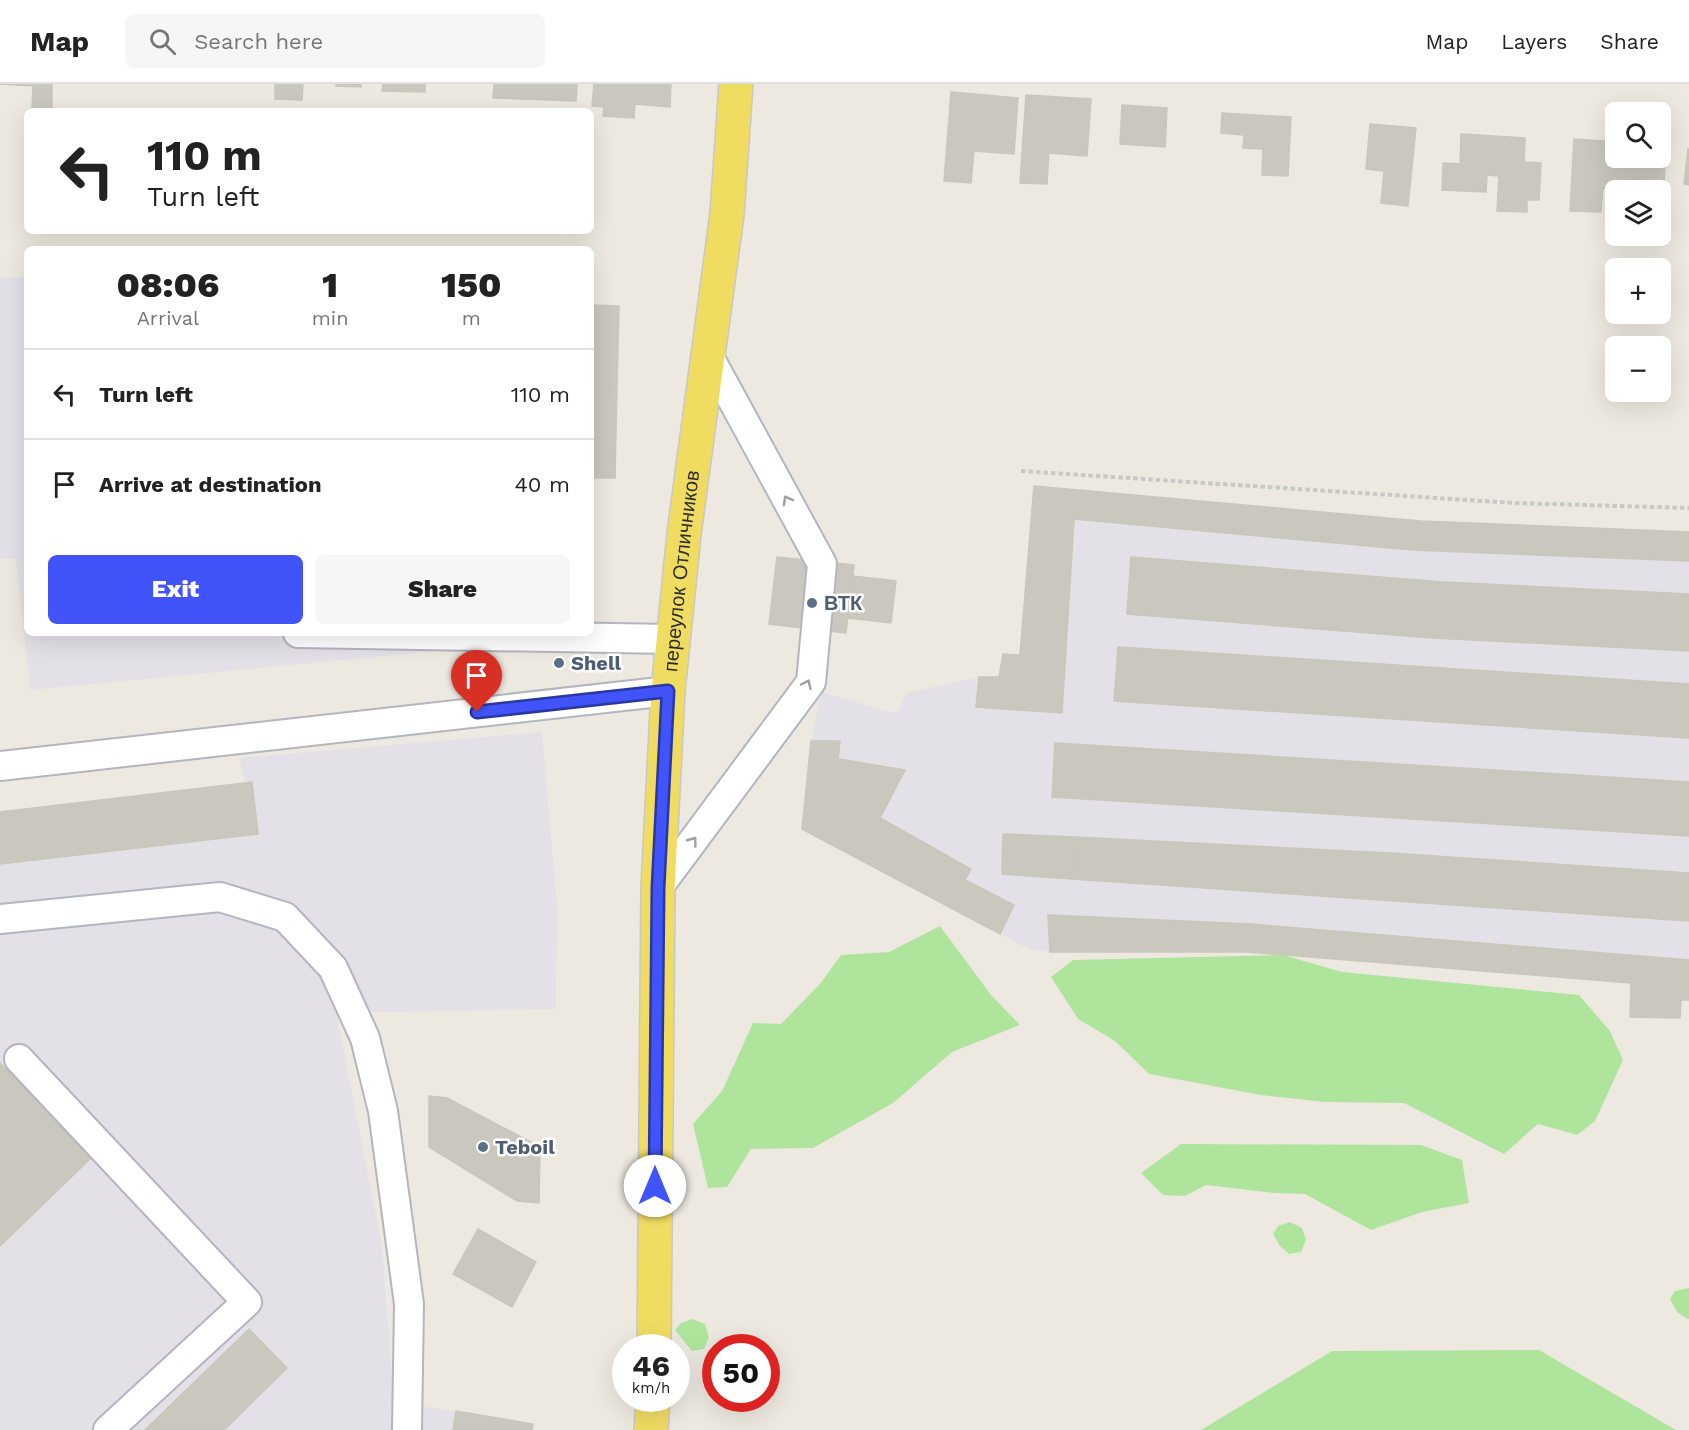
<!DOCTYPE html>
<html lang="en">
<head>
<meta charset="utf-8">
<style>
  :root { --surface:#fff; --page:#f6f6f6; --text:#222; --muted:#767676; --line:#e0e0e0; --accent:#4154fa }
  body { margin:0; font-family:"Work Sans",sans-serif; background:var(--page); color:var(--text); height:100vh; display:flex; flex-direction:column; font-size:22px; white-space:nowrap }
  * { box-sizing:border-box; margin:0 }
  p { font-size:20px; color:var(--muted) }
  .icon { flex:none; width:33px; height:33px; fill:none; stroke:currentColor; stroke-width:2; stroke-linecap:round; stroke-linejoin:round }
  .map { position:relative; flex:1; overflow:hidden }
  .drawer { position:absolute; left:24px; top:162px; width:570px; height:390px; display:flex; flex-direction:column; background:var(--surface); border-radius:9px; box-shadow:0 6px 24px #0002 }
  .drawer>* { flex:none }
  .top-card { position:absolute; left:24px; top:24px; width:570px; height:126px; border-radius:9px; box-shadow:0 6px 24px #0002; background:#fff; color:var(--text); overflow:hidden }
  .controls { position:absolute; left:1605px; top:18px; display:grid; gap:12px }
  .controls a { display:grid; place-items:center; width:66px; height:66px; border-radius:9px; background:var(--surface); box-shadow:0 6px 24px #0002; font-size:30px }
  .speed { position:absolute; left:612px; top:1250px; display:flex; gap:12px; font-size:30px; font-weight:700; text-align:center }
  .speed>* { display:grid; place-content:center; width:78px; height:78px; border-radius:50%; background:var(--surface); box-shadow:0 6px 24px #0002; line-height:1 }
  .speed small { font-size:15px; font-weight:400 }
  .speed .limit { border:9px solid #d22; background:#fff; color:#111 }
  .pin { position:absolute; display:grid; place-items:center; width:51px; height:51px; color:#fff; margin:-62px -26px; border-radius:50% 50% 50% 0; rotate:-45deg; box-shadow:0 0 6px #0007 }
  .pin .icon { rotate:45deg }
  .me { position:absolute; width:66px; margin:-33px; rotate:0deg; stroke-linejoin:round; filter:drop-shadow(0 0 4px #0008) }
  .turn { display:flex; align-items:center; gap:21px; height:126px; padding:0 24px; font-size:27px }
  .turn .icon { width:78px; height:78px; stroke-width:2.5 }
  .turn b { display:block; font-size:42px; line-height:51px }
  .eta { display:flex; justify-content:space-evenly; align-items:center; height:102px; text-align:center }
  .eta b { font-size:36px; font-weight:800; line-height:42px }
  .action { display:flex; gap:12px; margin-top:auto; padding:12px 24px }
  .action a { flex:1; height:69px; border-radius:9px; background:var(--accent); color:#fff; font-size:24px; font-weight:800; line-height:69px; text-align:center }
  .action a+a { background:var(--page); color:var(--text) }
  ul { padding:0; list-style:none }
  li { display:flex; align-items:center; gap:18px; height:90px; padding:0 24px; border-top:2px solid var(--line) }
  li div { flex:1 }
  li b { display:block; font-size:22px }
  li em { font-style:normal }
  header { display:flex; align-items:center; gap:36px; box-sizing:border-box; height:84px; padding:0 30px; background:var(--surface); border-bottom:2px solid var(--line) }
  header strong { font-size:28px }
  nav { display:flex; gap:33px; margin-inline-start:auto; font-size:21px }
  .search { width:420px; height:54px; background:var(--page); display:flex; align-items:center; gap:15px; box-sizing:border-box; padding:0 21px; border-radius:9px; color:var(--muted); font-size:22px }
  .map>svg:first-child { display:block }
  .industrial { fill:#e3e0e7 }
  .green { fill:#afe49d }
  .building { fill:#cac7be; stroke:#cac6b9; stroke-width:1.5 }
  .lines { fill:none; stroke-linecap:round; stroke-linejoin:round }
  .minor-casing { stroke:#b3b5c0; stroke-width:32 }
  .major-casing { stroke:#c8c8c8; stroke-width:36 }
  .path { stroke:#c8c8c8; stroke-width:4; stroke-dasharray:4.5 3; stroke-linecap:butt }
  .minor { stroke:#fff; stroke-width:28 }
  .major { stroke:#f1dc62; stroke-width:33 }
  .oneway { stroke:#a0a0a0 }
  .route-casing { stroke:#2a37a2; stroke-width:15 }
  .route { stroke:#4154fa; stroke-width:10 }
  .service-dot { fill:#5c6f8a; stroke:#fff; stroke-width:2 }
  .labels { text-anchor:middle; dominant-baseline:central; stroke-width:5; stroke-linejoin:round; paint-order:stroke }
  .street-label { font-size:20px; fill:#2d2d2d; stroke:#fff }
  .service-label { font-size:20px; font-weight:bold; fill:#4e5e75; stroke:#fff; text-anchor:start }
</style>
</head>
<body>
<header>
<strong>Map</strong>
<div class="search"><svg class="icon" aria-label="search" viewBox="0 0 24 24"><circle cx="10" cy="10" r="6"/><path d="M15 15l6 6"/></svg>Search here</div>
<nav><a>Map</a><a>Layers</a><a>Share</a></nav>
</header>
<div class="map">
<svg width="1689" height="1346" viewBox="0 0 1689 1346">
  <rect width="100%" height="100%" fill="#eee9e0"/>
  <g class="industrial">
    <polygon points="0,193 27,193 27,549 501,549 501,561 30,606 16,475 0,475"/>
    <polygon points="1034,402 1421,437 1689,448 1689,916 1681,916 1680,934 1630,933 1630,899 1248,868 1050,868 1029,865 802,745 811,657 821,608 898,630 906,609 979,593 999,593 1003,570 1020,571"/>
    <polygon points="542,648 557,821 556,925 336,929 382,1161 394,1318 533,1340 532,1346 0,1346 0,780 258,750 239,674"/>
  </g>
  <g class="green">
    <polygon points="940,842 991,911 1020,941 952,968 893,1019 813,1064 751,1065 727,1103 708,1104 693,1040 722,1007 753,939 781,940 820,900 841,871 889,868"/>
    <polygon points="1283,871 1342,888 1579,911 1610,947 1623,976 1595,1037 1577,1051 1538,1040 1504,1070 1404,1019 1324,1018 1261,1011 1149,990 1115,957 1078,935 1051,893 1073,876"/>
    <polygon points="1181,1060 1421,1061 1462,1076 1469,1119 1422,1128 1371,1146 1305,1110 1274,1109 1206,1101 1185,1112 1163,1111 1141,1089"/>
    <polygon points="1290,1138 1302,1144 1306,1156 1301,1168 1289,1170 1280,1162 1273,1150 1278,1142"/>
    <polygon points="1689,1204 1689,1235 1687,1235 1677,1228 1670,1215 1675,1207"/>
    <polygon points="693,1235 705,1240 709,1253 704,1265 692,1267 675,1246 681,1239"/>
    <polygon points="1539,1266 1676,1346 1201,1346 1332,1267"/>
  </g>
  <g class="building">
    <polygon points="0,0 52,0 52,27 32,27 33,2"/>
    <polygon points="275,0 303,0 302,16 275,15"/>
    <polygon points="336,0 361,0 361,3 336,2"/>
    <polygon points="383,0 425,0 425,8 382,7"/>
    <polygon points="494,0 577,0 576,17 493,14"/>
    <polygon points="594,0 671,0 670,23 635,20 634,34 603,32 604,23 592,22"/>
    <polygon points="951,8 1018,14 1014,70 974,67 971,99 944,97"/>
    <polygon points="1026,11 1091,15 1087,72 1049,69 1047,100 1020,99"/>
    <polygon points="1122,21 1167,24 1165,63 1120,60"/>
    <polygon points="1222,29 1291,33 1288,92 1262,91 1263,65 1243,64 1244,51 1221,49"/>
    <polygon points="1370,40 1416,44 1408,122 1381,119 1384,87 1366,85"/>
    <polygon points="1461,50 1525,54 1524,78 1541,79 1539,116 1527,116 1527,128 1497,127 1499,92 1487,91 1486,108 1442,106 1443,79 1460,80"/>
    <polygon points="1574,55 1616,58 1616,74 1660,74 1660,60 1666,60 1663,118 1660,118 1660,106 1603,104 1601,128 1570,127"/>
    <polygon points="1688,65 1689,65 1689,101 1684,100"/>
    <polygon points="591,221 619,222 617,301 591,301"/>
    <polygon points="591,301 617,301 615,394 591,394"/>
    <polygon points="1034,402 1421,437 1689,448 1689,477 1412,466 1074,435 1062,629 976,623 979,593 999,593 1003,570 1020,571"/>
    <polygon points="777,473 854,481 846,549 769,540"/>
    <polygon points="1131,473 1443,498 1689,510 1689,567 1433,554 1127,530"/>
    <polygon points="853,492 896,497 891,539 848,534"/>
    <polygon points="1118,563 1689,600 1689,654 1114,617"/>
    <polygon points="811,657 840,657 838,675 905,686 880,734 971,785 965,796 1014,821 1000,850 802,745"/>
    <polygon points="1055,659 1689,698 1689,752 1052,713"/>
    <polygon points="252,698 258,750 0,780 0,728"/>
    <polygon points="1003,750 1075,753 1072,795 1002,790"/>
    <polygon points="1075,753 1390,769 1689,789 1689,837 1072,795"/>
    <polygon points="1048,831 1250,840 1689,876 1689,916 1681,916 1680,934 1630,933 1631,899 1248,868 1050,868"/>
    <polygon points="0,979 92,1073 0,1162"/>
    <polygon points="429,1012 447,1014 540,1063 539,1119 517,1117 429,1063"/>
    <polygon points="478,1145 536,1178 512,1223 453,1190"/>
    <polygon points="249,1245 287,1284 224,1346 145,1346"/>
    <polygon points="456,1327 533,1340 532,1346 453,1346"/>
  </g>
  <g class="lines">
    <g class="minor-casing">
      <g id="minor">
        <polyline points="298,549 673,555"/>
        <polyline points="0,682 668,607"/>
        <polyline points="658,804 811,598 822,480 708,271"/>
        <polyline points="0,835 220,813 285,833 333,884 365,954 383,1027 409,1220 407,1346"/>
        <polyline points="19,975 247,1218 108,1346"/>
      </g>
    </g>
    <g class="major-casing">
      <g id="major">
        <path id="s1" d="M654,1263L658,804L668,607L684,450L727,130L736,0"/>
        <polyline points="651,1346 653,1314"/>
      </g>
    </g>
    <polyline class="path" points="1021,387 1514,419 1689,424"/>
    <use href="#minor" class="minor"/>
    <use href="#major" class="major"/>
  </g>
  <defs><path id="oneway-chevron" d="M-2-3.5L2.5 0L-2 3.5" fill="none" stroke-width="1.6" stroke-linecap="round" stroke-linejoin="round" transform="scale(1.5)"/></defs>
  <g class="oneway">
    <use href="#oneway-chevron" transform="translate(787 416) rotate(-119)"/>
    <use href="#oneway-chevron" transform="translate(807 600) rotate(-65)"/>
    <use href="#oneway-chevron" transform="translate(693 757) rotate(-53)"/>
  </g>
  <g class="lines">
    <g class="route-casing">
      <polyline id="route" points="477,628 668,607 658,804 655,1102"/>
    </g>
    <use href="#route" class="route"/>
  </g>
  <g class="service-dot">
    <circle cx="812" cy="519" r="6"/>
    <circle cx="559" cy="579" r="6"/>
    <circle cx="483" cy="1063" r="6"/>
  </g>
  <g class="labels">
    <g class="street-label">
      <text stroke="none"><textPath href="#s1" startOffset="777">переулок Отличников</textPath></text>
    </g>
    <g class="service-label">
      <text x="824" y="519">ВТК</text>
      <text x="571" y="579">Shell</text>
      <text x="495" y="1063">Teboil</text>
    </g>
  </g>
</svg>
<div class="controls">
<a><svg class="icon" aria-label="search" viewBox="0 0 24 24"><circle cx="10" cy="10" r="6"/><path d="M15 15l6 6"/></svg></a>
<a><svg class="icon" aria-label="layers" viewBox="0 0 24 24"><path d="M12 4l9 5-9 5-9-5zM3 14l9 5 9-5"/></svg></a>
<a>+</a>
<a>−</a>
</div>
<div class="speed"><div>46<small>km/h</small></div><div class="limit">50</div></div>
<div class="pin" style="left:477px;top:628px;background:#d93025"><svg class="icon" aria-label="arrive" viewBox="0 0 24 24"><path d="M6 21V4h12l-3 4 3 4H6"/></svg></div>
<svg class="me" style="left:655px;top:1102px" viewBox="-20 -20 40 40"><circle r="19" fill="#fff"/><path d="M0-13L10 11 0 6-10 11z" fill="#4154fa"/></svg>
<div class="top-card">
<div class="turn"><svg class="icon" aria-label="left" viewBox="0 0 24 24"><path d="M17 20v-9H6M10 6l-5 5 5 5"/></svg><div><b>110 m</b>Turn left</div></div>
</div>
<section class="drawer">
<div class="eta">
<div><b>08:06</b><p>Arrival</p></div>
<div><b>1</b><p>min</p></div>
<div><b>150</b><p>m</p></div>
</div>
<ul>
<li><svg class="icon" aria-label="left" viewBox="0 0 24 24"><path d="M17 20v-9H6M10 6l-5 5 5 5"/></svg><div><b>Turn left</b></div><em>110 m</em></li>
<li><svg class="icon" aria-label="arrive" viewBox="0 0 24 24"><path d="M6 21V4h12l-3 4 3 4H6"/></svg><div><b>Arrive at destination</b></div><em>40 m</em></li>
</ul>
<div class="action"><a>Exit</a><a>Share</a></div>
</section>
</div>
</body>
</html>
